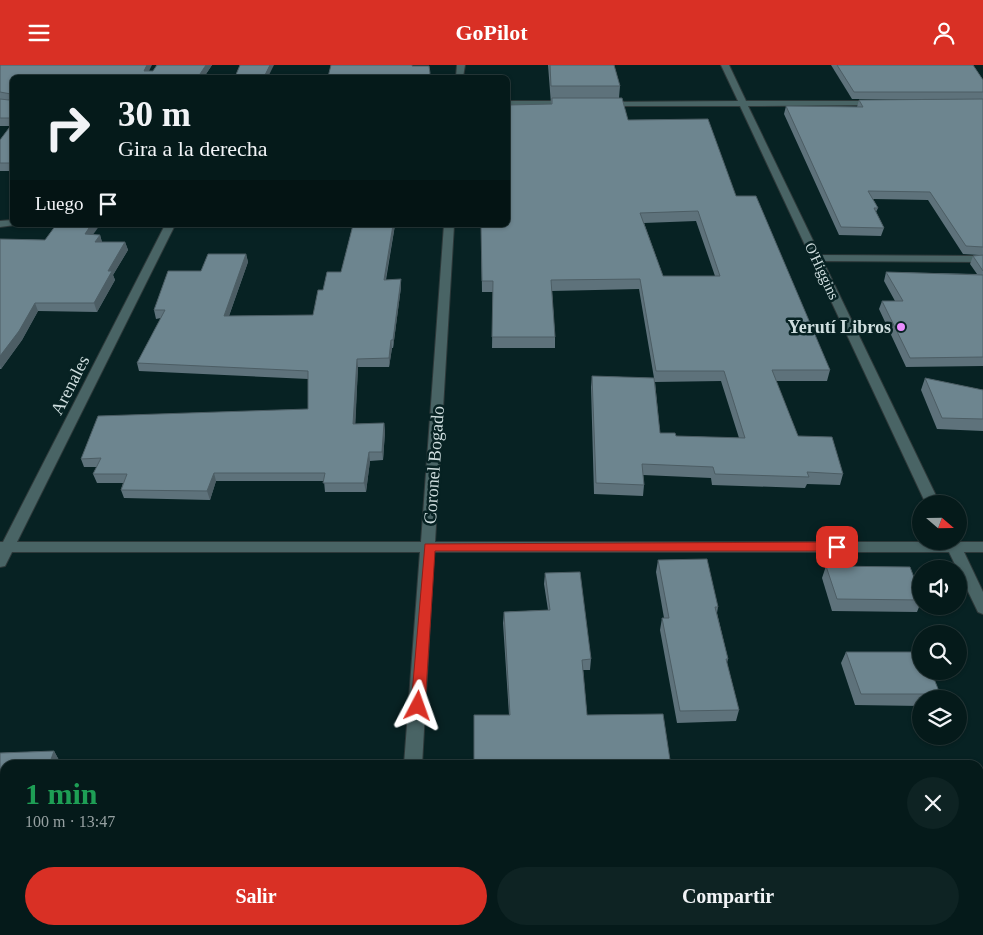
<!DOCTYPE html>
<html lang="es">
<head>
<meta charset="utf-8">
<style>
  :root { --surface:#051a1a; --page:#0e2323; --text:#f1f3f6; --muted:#97a1a2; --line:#263839; --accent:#d93025 }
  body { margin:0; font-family:Georgia,serif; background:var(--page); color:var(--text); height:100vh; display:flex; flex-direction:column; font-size:19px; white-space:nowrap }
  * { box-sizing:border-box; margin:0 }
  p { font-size:16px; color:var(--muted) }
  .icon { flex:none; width:28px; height:28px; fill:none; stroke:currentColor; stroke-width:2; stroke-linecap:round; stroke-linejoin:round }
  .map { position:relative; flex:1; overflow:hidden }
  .sheet { position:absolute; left:0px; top:695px; width:984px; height:175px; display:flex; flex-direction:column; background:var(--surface); border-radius:15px 15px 0 0; box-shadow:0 1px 4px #0004,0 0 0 1px var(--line) }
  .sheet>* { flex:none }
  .banner { position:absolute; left:10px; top:10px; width:500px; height:152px; border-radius:8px; box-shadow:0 1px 4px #0004,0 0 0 1px var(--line); background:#051a1a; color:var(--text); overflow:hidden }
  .needle { width:32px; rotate:110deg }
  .controls { position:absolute; left:912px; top:430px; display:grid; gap:10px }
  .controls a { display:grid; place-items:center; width:55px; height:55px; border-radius:50%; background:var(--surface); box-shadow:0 1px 4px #0004,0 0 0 1px var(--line); font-size:25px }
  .pin { position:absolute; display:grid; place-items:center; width:42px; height:42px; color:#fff; margin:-21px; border-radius:10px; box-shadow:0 2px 8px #0006 }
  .me { position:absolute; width:55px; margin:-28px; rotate:4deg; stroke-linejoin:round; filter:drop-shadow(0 0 4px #0008) }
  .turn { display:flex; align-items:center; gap:18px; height:105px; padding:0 25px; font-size:22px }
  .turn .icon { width:65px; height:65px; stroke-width:2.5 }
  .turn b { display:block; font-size:35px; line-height:42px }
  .then { display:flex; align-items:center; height:48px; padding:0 25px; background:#0003; gap:10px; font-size:19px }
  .round { display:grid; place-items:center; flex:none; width:52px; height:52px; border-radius:26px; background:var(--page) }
  .head { display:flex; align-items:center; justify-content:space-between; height:85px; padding:0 25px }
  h1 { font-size:30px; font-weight:700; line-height:38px; color:#1e9e55 }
  .button { display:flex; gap:10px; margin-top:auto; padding:10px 25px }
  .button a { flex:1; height:58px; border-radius:30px; background:var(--accent); color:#fff; font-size:20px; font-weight:700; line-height:58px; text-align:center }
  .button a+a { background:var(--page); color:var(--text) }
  header { display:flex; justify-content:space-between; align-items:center; height:65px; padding:0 25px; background:var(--accent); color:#fff; font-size:22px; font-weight:700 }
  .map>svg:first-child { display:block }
  .green { fill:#254730 }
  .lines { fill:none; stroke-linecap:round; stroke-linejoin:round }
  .minor-casing { stroke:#2e393a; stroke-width:2 }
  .minor { fill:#496465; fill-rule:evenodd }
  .wall { fill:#5e727b; fill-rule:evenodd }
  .shaded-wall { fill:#4c5d64 }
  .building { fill:#6d858f; stroke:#4c5d64; fill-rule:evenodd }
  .route { fill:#d93025; stroke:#8d1f18 }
  .poi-dot { fill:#ea8dfd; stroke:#072223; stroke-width:2 }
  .labels { text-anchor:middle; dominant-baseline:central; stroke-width:5; stroke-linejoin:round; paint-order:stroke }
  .far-street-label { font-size:15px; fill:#cfdedf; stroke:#072223 }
  .poi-label { font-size:18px; font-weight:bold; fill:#cfdedf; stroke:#072223; text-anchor:end }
  .street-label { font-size:18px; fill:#cfdedf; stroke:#072223 }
</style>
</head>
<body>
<header><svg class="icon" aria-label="menu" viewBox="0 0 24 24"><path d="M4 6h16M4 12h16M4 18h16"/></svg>GoPilot<svg class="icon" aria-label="person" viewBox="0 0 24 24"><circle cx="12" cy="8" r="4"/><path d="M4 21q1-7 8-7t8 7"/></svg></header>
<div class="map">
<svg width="983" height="870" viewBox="0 0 983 870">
  <rect width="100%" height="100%" fill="#072223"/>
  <polygon class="green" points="72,865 293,865 292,870 70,870"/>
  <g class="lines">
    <g class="minor-casing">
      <g id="minor">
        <polygon points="457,0 465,0 463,12 456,12"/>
        <polygon points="721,0 729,0 746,36 877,36 881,38 877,40 748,41 820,190 983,191 983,197 823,196 940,439 926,439 740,41 606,41 602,39 606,37 738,36"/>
        <polygon points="508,36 569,36 573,38 569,40 508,40"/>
        <polygon points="12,155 12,160 15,160 0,162 0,156"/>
        <polygon points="165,160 175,160 17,477 421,477 444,160 454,160 435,477 983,477 983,487 964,487 983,527 983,549 978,547 949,487 434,487 422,700 404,700 420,487 12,487 5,501 0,502 0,477 3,477"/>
        <rect x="391" y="865" width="20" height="5"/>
      </g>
    </g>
    <use href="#minor" class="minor"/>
  </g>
  <g class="wall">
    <polygon points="0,0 149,6 153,6 157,0 212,0 204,12 12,12 12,106 0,106 0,75 11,61 0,61"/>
    <path d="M548,0H614L620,21L619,33L628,55L736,131L830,305L827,316H776L798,371L843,409L840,420L807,419L805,423L712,420L711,413L643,410L644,420L643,431L594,429L591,322L592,311L654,313L639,224L552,226L555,272V283H492L493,227H482L481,160L551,39ZM696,156L715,211H663L644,158ZM721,316L739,373L676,371L660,368L655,317Z"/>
    <polygon points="831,0 973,0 983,15 983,34 852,34"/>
    <polygon points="983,34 983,301 906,302 879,244 882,236 895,236 884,216 886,207 977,209 970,199 973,191 979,190 963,189 928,135 873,134 878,143 876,147 884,163 881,171 839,170 784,49 786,41 857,42 859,35"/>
    <polygon points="353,160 395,160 386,215 401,222 393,283 392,283 389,302 358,302 355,359 384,358 385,367 383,395 370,396 366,427 325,427 324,416 216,416 210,435 124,433 121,425 123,418 97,418 93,409 97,402 84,402 81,394 308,344 308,314 139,306 137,298 161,253 156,254 154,245 201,206 246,189 248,197 229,251 313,250 323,225 341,207"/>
    <polygon points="93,170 100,170 102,177 125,177 128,185 113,210 115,215 97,247 38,246 22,275 1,304 0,304 0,174 45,175"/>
    <polygon points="925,313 983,325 983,366 937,364 921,325"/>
    <polygon points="658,495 718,542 717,548 728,594 727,598 739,645 736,656 677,658 660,565 662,553 664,553 656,507"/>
    <polygon points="826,501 921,531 921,537 917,547 832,546 822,513"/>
    <polygon points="545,508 591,594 590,605 583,605 587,650 670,695 669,700 474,700 474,650 509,650 503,558 504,547 548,545 544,519"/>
    <polygon points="846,587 940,629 937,634 921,634 921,641 855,640 841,598"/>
    <polygon points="54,686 60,697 59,700 5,700 5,752 0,752 0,688"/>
    <polygon points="983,706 983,870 940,870 938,865 979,865"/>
  </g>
  <g class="shaded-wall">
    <polygon points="147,0 152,0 146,12 144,6"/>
    <polygon points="206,0 212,0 204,12 198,12"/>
    <polygon points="270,0 274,0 268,12 264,12"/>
    <polygon points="91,160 100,160 87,178 85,169"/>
    <polygon points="393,160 395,160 384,223 384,215"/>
    <polygon points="100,170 102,178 95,177"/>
    <polygon points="125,177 128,185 113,210 115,215 97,247 94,238 108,206"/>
    <polygon points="246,189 248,197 226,259 224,251"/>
    <polygon points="401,214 401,222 393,283 393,275"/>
    <polygon points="35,238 38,246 22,275 1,304 0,300 0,291"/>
    <polygon points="391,275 392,283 389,302 389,293"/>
    <polygon points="357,294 358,302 355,368 353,359"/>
    <polygon points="384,358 385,367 383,395 382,387"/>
    <polygon points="369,387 370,396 366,427 364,418"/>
    <polygon points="214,408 216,416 210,435 207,426"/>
    <polygon points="54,686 60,697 59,700 49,700"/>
  </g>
  <g class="building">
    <polygon points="0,0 147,0 144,6 153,6 157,0 206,0 198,12 12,12 12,53 0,53 0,34 9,35 11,29 0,27"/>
    <polygon points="240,0 270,0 264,12 235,12"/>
    <polygon points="331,0 412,0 412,1 429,1 430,8 429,12 328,12"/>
    <polygon points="550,0 614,0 620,21 551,21"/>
    <polygon points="837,0 973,0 983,15 983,27 854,27"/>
    <path d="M552,33H622L628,55L708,54L736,131H756L830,305H772L798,371L832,372L843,409L807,407L809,412L715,409L713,402L642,399L644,420L596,418L592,311L654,313L660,368H675L676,371L745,373L724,306H656L640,214L551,215L555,272H492L493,216H482L481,160H508V40L552,39ZM698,146L720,211H663L640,148Z"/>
    <polygon points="983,34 983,182 966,181 930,127 868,126 878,143 874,143 884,163 841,162 786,41 863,42 859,35"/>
    <polygon points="12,59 12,98 0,98 0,75"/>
    <polygon points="56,160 91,160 85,169 100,170 95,177 125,177 108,206 112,206 94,238 35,238 19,266 0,291 0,174 45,175"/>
    <polygon points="353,160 393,160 384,215 401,214 393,275 391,275 389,293 357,294 353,359 384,358 382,387 369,387 364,418 323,418 325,408 214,408 207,426 121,425 127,409 93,409 101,393 81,394 98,351 308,344 308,306 137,298 165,245 154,245 168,206 201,206 208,189 246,189 224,251 313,250 318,225 323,225 327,207 341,207"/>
    <polygon points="983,190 983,206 973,191"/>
    <polygon points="886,207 983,210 983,292 910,293 882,236 903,236"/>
    <polygon points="925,313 983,325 983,354 942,353"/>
    <polygon points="707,494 718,542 715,542 728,594 726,594 739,645 680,646 662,553 669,553 658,495"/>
    <polygon points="826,501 910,502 921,531 921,535 837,534"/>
    <polygon points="580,507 591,594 582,595 587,650 663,649 670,695 638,695 639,700 510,700 510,696 474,697 474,650 510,650 504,547 550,545 545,508"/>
    <polygon points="846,587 921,587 921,606 931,606 940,629 861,629"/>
    <polygon points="54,686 49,700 5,700 5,741 0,741 0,688"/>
    <polygon points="979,706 983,706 983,777 982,777 983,779 983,870 955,870 953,865 979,865"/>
  </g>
  <polygon class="route" points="837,477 843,482 837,486 435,486 425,641 423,645 413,645 411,641 425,479"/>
  <circle class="poi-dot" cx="901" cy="262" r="5"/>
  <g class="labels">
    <g class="far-street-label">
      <text transform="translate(822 206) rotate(65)">O'Higgins</text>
    </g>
    <g class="poi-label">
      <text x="891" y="262">Yerutí Libros</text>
    </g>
    <g class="street-label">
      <text transform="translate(70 320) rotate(-63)">Arenales</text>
      <text transform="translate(434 400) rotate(-86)">Coronel Bogado</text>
    </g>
  </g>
</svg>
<div class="controls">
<a><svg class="needle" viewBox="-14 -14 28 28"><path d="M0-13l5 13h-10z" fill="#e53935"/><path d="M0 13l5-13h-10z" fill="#97a1a2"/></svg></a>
<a><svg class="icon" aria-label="sound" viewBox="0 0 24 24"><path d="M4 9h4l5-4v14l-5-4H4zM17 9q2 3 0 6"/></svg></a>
<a><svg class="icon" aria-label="search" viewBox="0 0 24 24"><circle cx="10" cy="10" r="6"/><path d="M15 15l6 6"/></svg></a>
<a><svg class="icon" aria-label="layers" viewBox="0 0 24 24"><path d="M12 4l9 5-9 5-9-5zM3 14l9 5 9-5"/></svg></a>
</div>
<div class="pin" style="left:837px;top:482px;background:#d93025"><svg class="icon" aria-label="arrive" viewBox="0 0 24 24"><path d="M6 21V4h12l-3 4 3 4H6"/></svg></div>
<svg class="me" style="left:418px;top:641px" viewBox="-20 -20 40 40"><path d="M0-17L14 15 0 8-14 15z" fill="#d93025" stroke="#fff" stroke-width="4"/></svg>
<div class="banner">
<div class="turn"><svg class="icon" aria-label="right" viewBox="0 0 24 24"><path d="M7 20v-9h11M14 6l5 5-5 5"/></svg><div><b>30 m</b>Gira a la derecha</div></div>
<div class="then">Luego<svg class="icon" aria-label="arrive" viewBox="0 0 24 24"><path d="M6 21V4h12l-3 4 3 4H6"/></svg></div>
</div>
<section class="sheet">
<div class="head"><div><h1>1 min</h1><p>100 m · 13:47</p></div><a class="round"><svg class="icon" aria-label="close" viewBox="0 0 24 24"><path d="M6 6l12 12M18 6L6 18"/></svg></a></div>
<div class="button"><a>Salir</a><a>Compartir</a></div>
</section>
</div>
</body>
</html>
